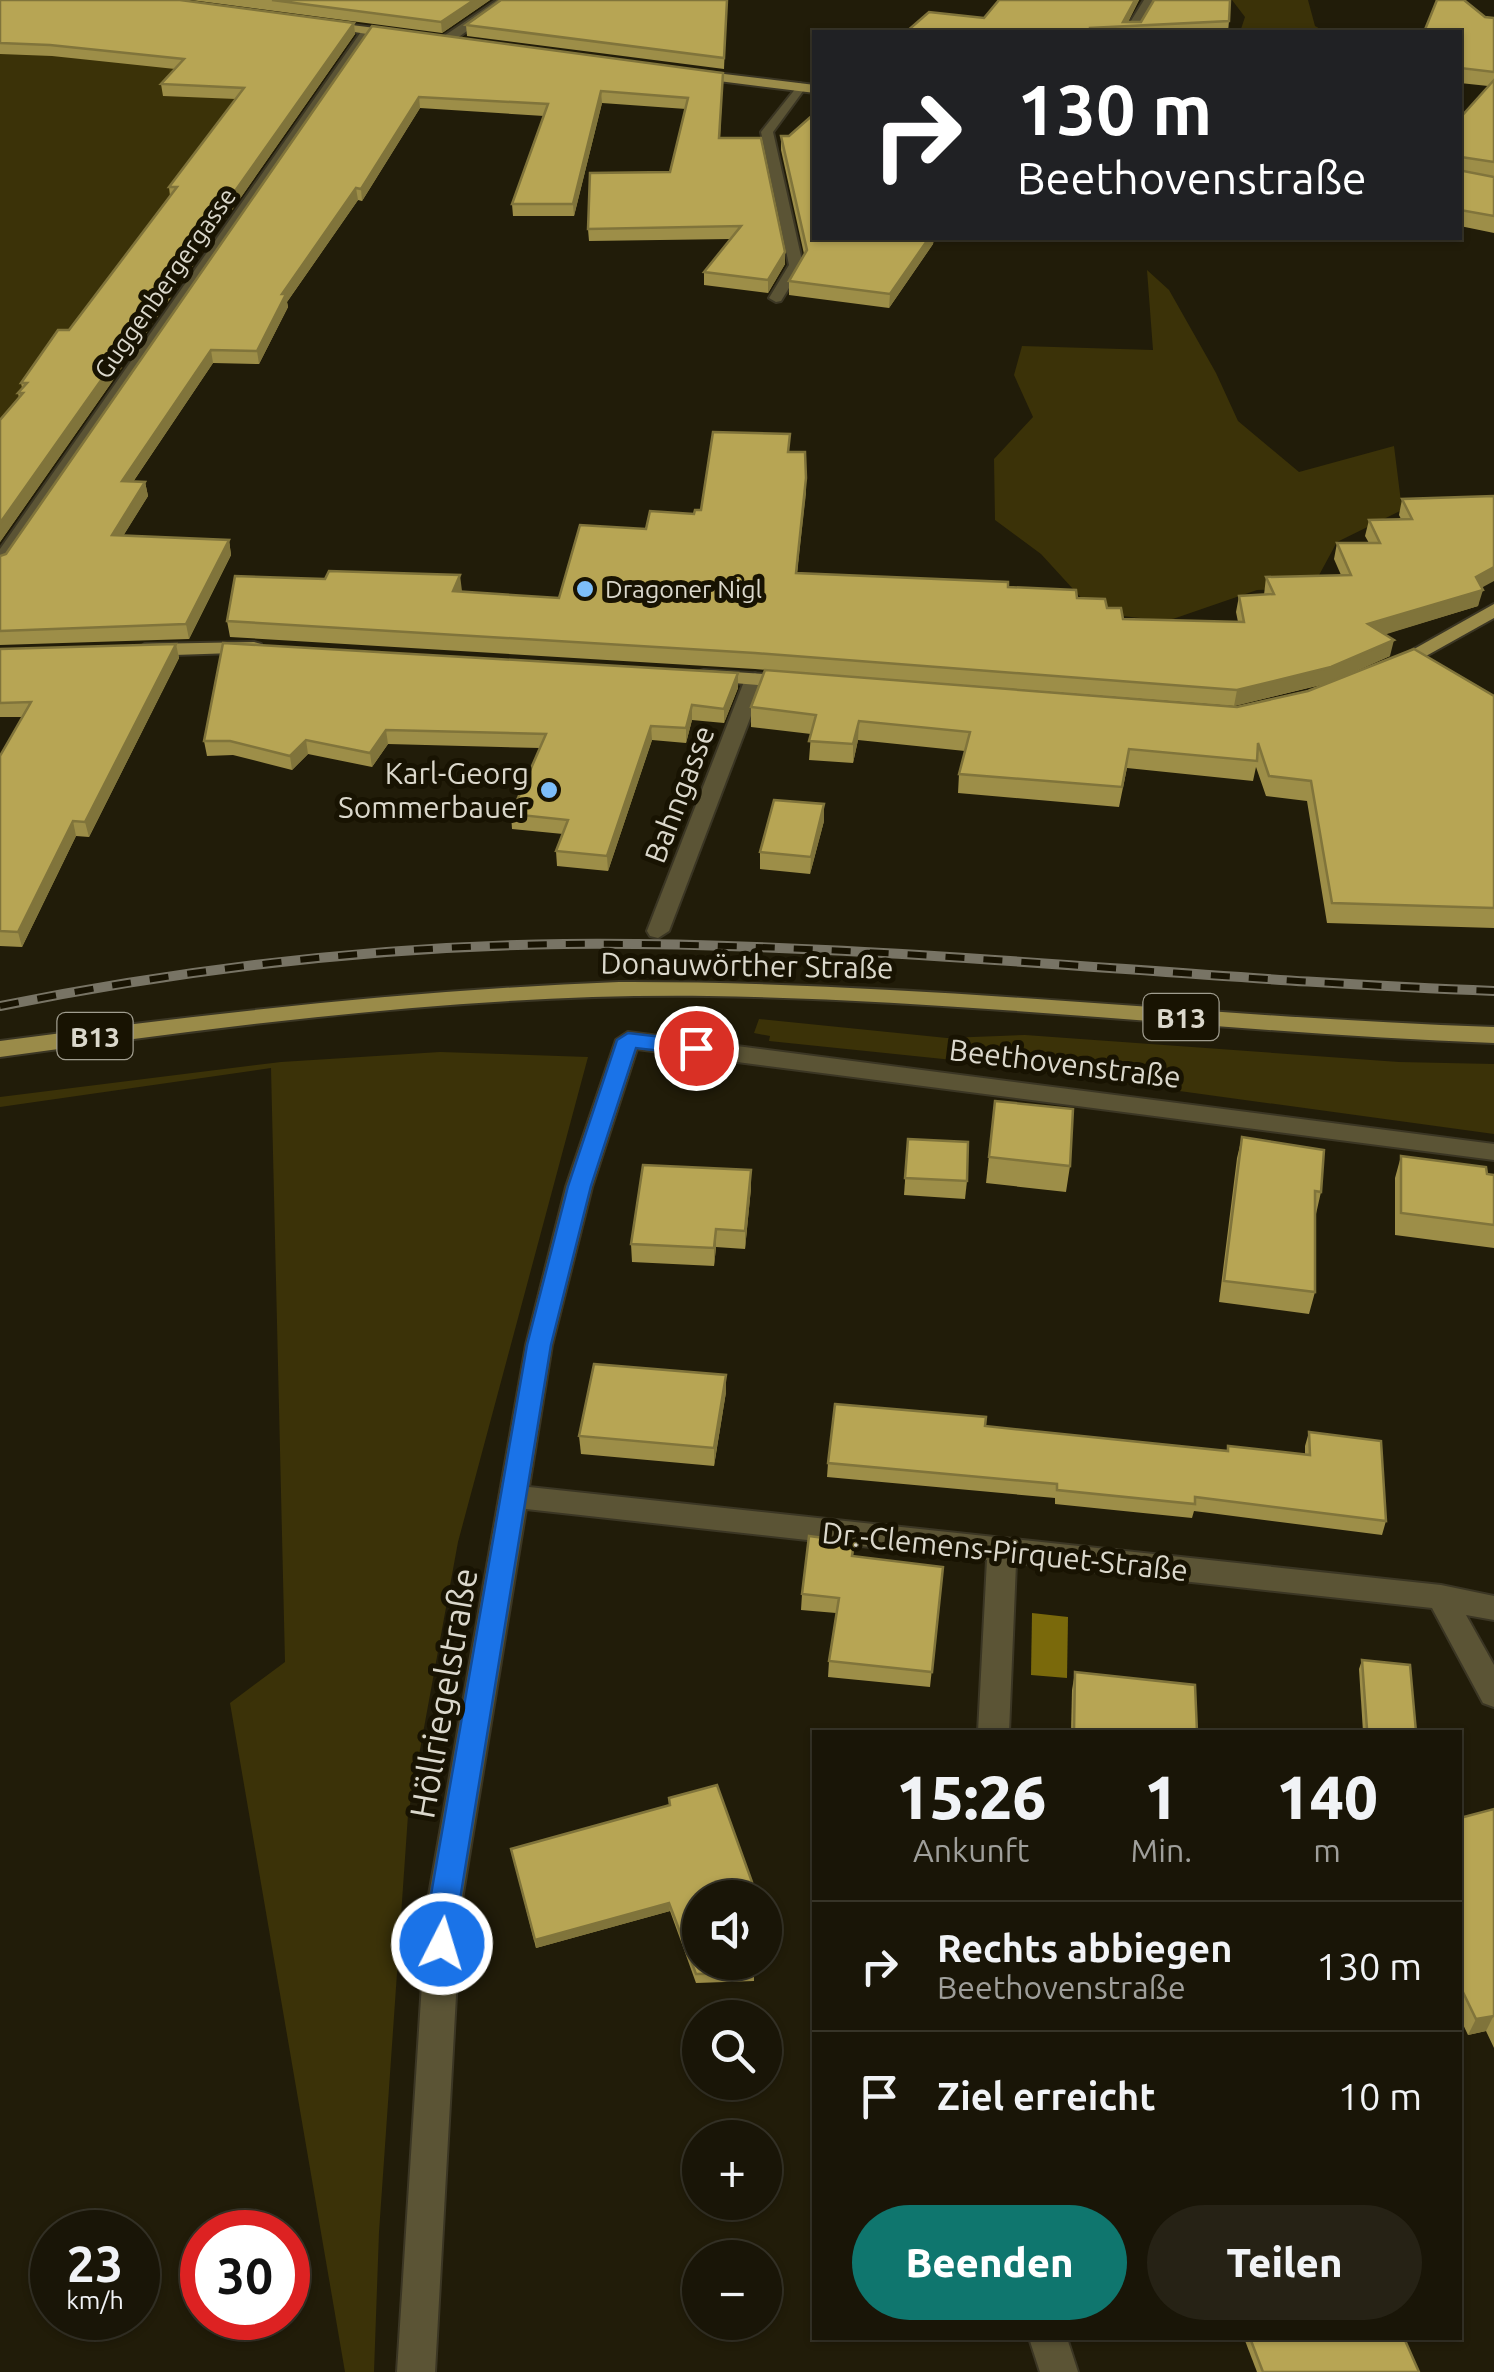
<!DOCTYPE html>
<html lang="de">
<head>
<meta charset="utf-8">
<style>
  :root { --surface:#191507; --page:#262215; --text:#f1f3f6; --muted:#9f9f9b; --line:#373428; --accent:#0f766e }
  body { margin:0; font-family:Ubuntu,sans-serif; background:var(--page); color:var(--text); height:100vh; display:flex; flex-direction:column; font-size:38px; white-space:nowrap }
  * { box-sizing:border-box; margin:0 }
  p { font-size:32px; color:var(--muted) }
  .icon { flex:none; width:55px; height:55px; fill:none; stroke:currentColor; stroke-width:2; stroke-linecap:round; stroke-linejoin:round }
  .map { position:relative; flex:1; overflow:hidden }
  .sheet { position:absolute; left:812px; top:1730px; width:650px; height:610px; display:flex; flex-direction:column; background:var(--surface); border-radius:0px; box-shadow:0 2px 8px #0004,0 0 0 2px var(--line) }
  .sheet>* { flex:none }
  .guide { position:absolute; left:812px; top:30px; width:650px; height:210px; border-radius:0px; box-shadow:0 2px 8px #0004,0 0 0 2px var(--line); background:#202124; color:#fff; overflow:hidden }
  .fabs { position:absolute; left:682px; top:1880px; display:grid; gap:20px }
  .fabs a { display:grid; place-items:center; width:100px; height:100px; border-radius:50%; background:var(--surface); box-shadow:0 2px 8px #0004,0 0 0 2px var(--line); font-size:50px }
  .speed { position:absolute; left:30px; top:2210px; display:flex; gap:20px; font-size:50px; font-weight:700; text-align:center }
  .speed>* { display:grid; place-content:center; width:130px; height:130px; border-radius:50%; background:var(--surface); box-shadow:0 2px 8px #0004,0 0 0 2px var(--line); line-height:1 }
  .speed small { font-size:25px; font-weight:400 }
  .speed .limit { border:15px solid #d22; background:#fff; color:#111 }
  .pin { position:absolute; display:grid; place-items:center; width:85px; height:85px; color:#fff; margin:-42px; border:5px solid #fff; border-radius:50%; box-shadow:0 2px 10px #0007 }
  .me { position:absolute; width:110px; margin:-55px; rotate:5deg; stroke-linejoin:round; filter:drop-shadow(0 0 8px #0008) }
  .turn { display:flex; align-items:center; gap:35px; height:210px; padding:0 40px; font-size:45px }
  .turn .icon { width:130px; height:130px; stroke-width:2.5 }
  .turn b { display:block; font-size:70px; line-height:85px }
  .eta { display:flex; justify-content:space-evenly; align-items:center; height:170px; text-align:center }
  .eta b { font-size:60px; font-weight:800; line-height:70px }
  .primary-button { display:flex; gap:20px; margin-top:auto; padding:20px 40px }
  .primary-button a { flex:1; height:115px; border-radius:60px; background:var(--accent); color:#fff; font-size:40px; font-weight:800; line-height:115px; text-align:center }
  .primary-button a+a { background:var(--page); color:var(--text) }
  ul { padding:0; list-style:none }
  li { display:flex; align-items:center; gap:30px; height:130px; padding:0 40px; border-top:2px solid var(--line) }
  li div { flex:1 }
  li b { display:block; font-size:38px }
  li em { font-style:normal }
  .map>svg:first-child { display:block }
  .green { fill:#3b3208 }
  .water { fill:#7a690b }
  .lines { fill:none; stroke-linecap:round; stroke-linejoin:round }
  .minor-casing { stroke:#3b3624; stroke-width:4 }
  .major-casing { stroke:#3b3624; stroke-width:4 }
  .minor { fill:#5b5435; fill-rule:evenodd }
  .major { fill:#9a8b49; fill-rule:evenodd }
  .rail-casing { stroke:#787465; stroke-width:10 }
  .rail { stroke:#181302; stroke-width:6; stroke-dasharray:19; stroke-linecap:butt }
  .wall { fill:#9d8e48 }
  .shaded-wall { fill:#80743b }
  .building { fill:#b7a554; stroke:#80743b; stroke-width:2.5 }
  .route { fill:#1a73e8; stroke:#114b97; stroke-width:2.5 }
  .poi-dot { fill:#7dbef9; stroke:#181302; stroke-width:4 }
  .labels { text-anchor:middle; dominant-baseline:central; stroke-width:10; stroke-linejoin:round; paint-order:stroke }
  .far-street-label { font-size:25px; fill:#dbd8cc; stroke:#181302 }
  .far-poi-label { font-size:25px; fill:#dbd8cc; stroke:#181302; text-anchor:start }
  .shield { fill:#181302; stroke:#a09d8f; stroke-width:2.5 }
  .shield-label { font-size:28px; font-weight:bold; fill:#dbd8cc }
  .poi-label { font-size:30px; fill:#dbd8cc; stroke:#181302; text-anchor:end }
  .street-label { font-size:30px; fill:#dbd8cc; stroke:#181302 }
  .near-street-label { font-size:35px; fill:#dbd8cc; stroke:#181302 }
</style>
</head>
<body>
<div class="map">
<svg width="1494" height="2372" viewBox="0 0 1494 2372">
  <rect width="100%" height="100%" fill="#211c09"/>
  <g class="green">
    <polygon points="0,0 338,37 0,513"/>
    <polygon points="1232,0 1308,0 1315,26 1326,32 1240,32 1245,17"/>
    <polygon points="1147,270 1169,290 1216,373 1238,421 1299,472 1394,446 1402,510 1337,542 1312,588 1257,590 1167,621 1095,613 1041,554 995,520 994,459 1033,417 1014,375 1022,346 1153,350"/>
    <polygon points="759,1019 947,1038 1025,1035 1399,1062 1494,1064 1494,1134 953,1060 769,1041 770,1036 754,1033"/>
    <polygon points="440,1052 588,1057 458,1542 408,1815 379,2232 374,2372 345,2372 230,1703 285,1662 271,1068 0,1107 0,1097 281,1062"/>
  </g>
  <polygon class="water" points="1032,1613 1068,1617 1067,1678 1031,1675"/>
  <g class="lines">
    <g class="minor-casing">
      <g id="minor">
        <polygon points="497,0 510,0 449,44 441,44 441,38"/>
        <polygon points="1144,0 1156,0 1136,32 1124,32"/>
        <polygon points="363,29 373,31 6,566 0,567 0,549"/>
        <polygon points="800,83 806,87 773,132 803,265 781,301 776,302 769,298 789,265 761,132"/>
        <polygon points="755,673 765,679 669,931 658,938 650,936 647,931 745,679"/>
        <polygon points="628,1032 1494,1144 1494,1160 637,1049 592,1187 552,1345 529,1487 1441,1585 1494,1596 1494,1620 1466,1615 1494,1665 1494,1707 1483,1703 1432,1608 1016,1563 1009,1732 978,1732 987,1560 526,1509 461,1906 435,2372 397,2372 427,1906 526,1345 566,1187 616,1040"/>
        <polygon points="1029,2338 1067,2338 1078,2372 1040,2372"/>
      </g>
    </g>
    <g class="major-casing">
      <g id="major">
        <polygon points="320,21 399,31 405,35 399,39 316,26"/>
        <polygon points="691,70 815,85 815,93 687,77"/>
        <polygon points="1494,604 1494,618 1401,670 1387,670 1384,666"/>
        <polygon points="254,642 261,644 261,652 145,656 136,650 145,644"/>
        <polygon points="704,670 793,676 803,682 793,688 697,680 697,672"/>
        <path d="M619,982C912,981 1202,1017 1494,1027V1043C1232,1033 971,1000 708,996C471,993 235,1025 0,1057V1041C206,1014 411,990 619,982Z"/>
      </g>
    </g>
    <use href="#minor" class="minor"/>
    <use href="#major" class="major"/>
    <g class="rail-casing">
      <path id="rail" d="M0,1006C186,969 374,946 564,944C874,941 1184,980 1494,991"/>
    </g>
    <use href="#rail" class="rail"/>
  </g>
  <g class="wall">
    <polygon points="0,0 354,23 355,34 0,542 0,420 19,398 18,393 22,388 21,383 69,330 170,196 169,187 236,99 163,96 161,84 175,69 52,56 0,54"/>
    <polygon points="191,0 490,0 442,33"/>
    <polygon points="727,0 724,69 467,36 466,25"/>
    <polygon points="999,0 1139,0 1128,22 1229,21 1228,32 906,32 984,18"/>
    <polygon points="1485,17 1494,18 1494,233 1460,226 1460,118 1488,86 1460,83 1460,32"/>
    <polygon points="372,26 723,73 720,138 785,264 768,293 704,285 704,272 731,239 589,241 588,229 670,172 686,109 602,103 574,216 513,216 512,204 544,116 420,108 362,201 358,200 287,302 288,307 259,364 213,363 133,482 145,482 148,496 123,536 229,540 231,555 189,639 0,645 0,556 6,554"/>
    <polygon points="781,136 789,136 815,238 934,238 933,244 889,308 789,295 789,281 804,254 781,150"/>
    <polygon points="789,452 806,478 797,573 1008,587 1077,598 1107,608 1123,619 1238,622 1236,612 1239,596 1264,595 1266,577 1341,575 1334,559 1337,543 1369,543 1365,536 1369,520 1401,519 1399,515 1402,499 1481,588 1478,606 1385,634 1390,656 1336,680 1494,696 1494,928 1327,923 1307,801 1266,796 1256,767 1253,781 1127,768 1119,807 958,793 959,774 965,751 858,740 853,763 809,760 811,734 751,727 751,707 1237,707 1308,691 1325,684 1234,706 755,669 230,637 227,621 559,598 646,529 694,514"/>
    <polygon points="176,644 179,658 89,837 76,836 22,947 0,946 0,756 23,717 0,717 0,649"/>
    <polygon points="738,673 738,688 724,723 692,720 686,743 652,740 608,871 557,866 556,851 563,834 512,829 511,814 540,748 388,744 372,767 308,754 292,770 233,755 207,756 204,741"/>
    <polygon points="824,821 810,874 760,869 760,852"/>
    <polygon points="995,1101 1070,1166 1066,1192 986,1183"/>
    <polygon points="1242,1137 1321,1192 1316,1214 1315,1292 1309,1314 1219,1302 1237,1158"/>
    <polygon points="908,1139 967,1181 965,1199 904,1195"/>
    <polygon points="1401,1156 1494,1175 1494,1248 1395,1235 1395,1178"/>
    <polygon points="751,1170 751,1188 745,1249 716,1247 714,1266 632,1262 631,1244"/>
    <polygon points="726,1392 714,1466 581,1454 579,1436"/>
    <polygon points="985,1426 1227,1451 1228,1446 1305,1455 1305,1446 1309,1432 1386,1521 1382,1535 1194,1511 1192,1518 1055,1504 1055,1498 827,1477 828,1463"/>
    <polygon points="854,1542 853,1556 943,1567 930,1687 828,1677 829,1661 836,1613 801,1610 802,1594"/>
    <polygon points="1362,1660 1416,1732 1363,1732 1359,1669"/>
    <polygon points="1075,1672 1197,1732 1071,1732 1072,1690"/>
    <polygon points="670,1805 754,1962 754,1981 696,1983 670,1911 536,1948 511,1849"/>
    <polygon points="1494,1809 1494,2048 1486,2031 1468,2035 1460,2018 1460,1818"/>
    <polygon points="1244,2338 1404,2338 1419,2372 1257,2372"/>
  </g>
  <g class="shaded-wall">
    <polygon points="474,0 490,0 442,33 441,22"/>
    <polygon points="1135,0 1139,0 1126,26 1123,22"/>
    <polygon points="354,23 355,34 0,542 0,523"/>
    <polygon points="601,91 602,103 574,216 573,204"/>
    <polygon points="419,97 420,108 362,201 361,189"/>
    <polygon points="356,188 358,200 287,302 288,307 259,364 257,351 282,294"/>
    <polygon points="929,238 934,238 933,244 889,308 890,294"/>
    <polygon points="785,252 785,264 768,293 768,280"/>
    <polygon points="211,350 213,363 124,495 122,481"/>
    <polygon points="806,478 806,494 795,589 796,573"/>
    <polygon points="145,482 148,496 115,549 112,535"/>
    <polygon points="229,540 231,555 189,639 186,624"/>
    <polygon points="1494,567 1494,581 1472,593 1476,577"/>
    <polygon points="460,575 462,591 453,591"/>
    <polygon points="1483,590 1478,606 1364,641 1368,624"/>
    <polygon points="1394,640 1390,656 1328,683 1234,706 1237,690"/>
    <polygon points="176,644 179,658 89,837 85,822"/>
    <polygon points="738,673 738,688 724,723 724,709"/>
    <polygon points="692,705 692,720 686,743 686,728"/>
    <polygon points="859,721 858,740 853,763 853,744"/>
    <polygon points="651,726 652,740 608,871 607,856"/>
    <polygon points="386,730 388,744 372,767 370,753"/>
    <polygon points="306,740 308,754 292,770 290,756"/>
    <polygon points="824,804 824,821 810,874 811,857"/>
    <polygon points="73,821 76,836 22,947 18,932"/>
    <polygon points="751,1170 751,1188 745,1249 745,1231"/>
    <polygon points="716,1229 716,1247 714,1266 714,1248"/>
    <polygon points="726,1375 726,1392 714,1466 714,1448"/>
    <polygon points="669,1903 670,1911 536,1948 535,1940"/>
    <polygon points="1494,2015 1486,2031 1468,2035 1476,2019"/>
  </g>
  <g class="building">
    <polygon points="0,0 180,0 354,23 0,523 0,420 23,393 18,393 27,383 21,383 58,330 69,330 177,187 169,187 244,88 161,84 184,59 50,45 0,43"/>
    <polygon points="272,0 474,0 441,22"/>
    <polygon points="501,0 727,0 724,58 466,25"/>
    <polygon points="999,0 1135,0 1123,22 1141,22 1154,0 1230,0 1229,21 1090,28 1090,32 906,32 929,12 984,18"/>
    <polygon points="1437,0 1464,0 1485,17 1494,18 1494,72 1460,68 1460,32 1424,32"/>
    <polygon points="372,26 723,73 719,138 761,138 785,252 768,280 704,272 741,226 588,229 590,173 670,172 688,98 601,91 573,204 512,204 548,104 419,97 361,189 356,188 282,294 286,294 257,351 211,350 122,481 145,482 112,535 229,540 186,624 0,631 0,556 6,554"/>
    <polygon points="1494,80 1494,162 1461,157 1463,171 1494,177 1494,216 1460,210 1460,118"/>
    <polygon points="815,113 815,238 929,238 890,294 789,281 807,250 781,136 789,136"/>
    <polygon points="713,432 790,434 788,452 805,452 806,478 796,573 1008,582 1008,587 1076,590 1077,598 1105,599 1107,608 1121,608 1123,619 1244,622 1239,596 1274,594 1266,577 1351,575 1337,543 1380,543 1369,520 1412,519 1402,499 1494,496 1494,567 1476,577 1483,590 1368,624 1394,640 1331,667 1237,690 755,653 227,621 235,576 325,579 329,571 460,575 453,591 559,598 580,525 646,529 650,511 694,514 695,510 701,510"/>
    <polygon points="223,643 738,673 724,709 692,705 686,728 651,726 607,856 556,851 568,820 511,814 546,734 386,730 370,753 306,740 290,756 230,741 204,741"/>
    <polygon points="176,644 85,822 73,821 18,932 0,931 0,756 31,702 0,703 0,649"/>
    <polygon points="1414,649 1494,696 1494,908 1332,903 1311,781 1269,776 1258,743 1257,761 1129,749 1122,787 959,774 970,732 859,721 853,744 809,741 816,715 751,707 765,670 1237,707 1308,691"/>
    <polygon points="774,800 824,804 811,857 760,852"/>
    <polygon points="995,1101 1073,1109 1070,1166 989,1157"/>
    <polygon points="1242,1137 1324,1150 1321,1192 1315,1191 1315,1292 1224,1281"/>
    <polygon points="908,1139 968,1142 967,1181 905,1178"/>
    <polygon points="1401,1156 1486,1167 1487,1174 1494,1175 1494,1225 1401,1213"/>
    <polygon points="643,1165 751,1170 745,1231 716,1229 714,1248 631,1244"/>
    <polygon points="594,1364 726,1375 714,1448 579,1436"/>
    <polygon points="835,1404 986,1417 985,1426 1228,1451 1228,1446 1310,1455 1309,1432 1381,1441 1386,1521 1195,1497 1195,1504 1057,1490 1057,1484 828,1463"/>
    <polygon points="809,1536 854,1542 852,1556 943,1567 932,1672 829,1661 839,1598 802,1594"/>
    <polygon points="1362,1660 1410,1665 1416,1732 1395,1732 1367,1729"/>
    <polygon points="1075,1672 1195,1685 1197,1732 1074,1732"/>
    <polygon points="717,1785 752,1882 753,1898 700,1898 700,1962 754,1962 754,1973 696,1974 669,1903 535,1940 511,1849 670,1805 669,1798"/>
    <polygon points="1494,1809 1494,2016 1476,2019 1460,1986 1460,1818"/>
    <polygon points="1250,2338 1404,2338 1419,2372 1263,2372"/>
  </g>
  <polygon class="route" points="628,1033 696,1041 707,1048 696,1055 636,1048 591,1186 551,1345 459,1906 457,1944 452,1955 442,1959 431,1955 426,1944 429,1906 527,1345 568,1186 617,1040"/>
  <g class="poi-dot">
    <circle cx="585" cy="589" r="10"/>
    <circle cx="549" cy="790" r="10"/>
  </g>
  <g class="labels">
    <g class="far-street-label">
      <text transform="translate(165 283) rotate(-55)">Guggenbergergasse</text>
    </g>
    <g class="far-poi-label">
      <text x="605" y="589">Dragoner Nigl</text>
    </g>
    <g class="shield">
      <rect x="1143.5" y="994" width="75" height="46" rx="8"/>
      <rect x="57.5" y="1013" width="75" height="46" rx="8"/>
    </g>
    <g class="shield-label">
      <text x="1181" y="1017">B13</text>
      <text x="95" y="1036">B13</text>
    </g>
    <g class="poi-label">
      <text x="529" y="773">Karl-Georg<tspan x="529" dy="34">Sommerbauer</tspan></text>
    </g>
    <g class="street-label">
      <text transform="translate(679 794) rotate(-69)">Bahngasse</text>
      <text transform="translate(747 965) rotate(1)">Donauwörther Straße</text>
      <text transform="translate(1065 1063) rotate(7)">Beethovenstraße</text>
      <text transform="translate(1005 1551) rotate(6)">Dr.-Clemens-Pirquet-Straße</text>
    </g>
    <g class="near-street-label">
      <text transform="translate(443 1693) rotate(-80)">Höllriegelstraße</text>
    </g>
  </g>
</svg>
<div class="fabs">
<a><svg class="icon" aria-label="sound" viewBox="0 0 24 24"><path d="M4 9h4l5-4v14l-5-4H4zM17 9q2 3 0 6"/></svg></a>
<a><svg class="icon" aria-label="search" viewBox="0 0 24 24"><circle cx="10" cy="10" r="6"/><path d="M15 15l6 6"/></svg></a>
<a>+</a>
<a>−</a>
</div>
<div class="speed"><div>23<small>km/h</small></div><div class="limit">30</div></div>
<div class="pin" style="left:696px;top:1048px;background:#d93025"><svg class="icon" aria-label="arrive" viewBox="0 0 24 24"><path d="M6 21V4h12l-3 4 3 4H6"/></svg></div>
<svg class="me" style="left:442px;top:1944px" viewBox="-20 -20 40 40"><circle r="17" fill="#1a73e8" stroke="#fff" stroke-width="3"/><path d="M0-11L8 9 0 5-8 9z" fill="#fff"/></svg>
<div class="guide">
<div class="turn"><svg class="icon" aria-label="right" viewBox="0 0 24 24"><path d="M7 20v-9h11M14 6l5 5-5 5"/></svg><div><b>130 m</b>Beethovenstraße</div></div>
</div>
<section class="sheet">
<div class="eta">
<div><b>15:26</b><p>Ankunft</p></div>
<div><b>1</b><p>Min.</p></div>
<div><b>140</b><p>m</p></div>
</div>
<ul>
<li><svg class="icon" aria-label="right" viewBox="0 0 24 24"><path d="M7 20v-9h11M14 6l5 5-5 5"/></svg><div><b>Rechts abbiegen</b><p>Beethovenstraße</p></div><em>130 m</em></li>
<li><svg class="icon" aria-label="arrive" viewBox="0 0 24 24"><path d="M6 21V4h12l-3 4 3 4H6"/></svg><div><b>Ziel erreicht</b></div><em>10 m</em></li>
</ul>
<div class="primary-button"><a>Beenden</a><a>Teilen</a></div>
</section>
</div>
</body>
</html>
